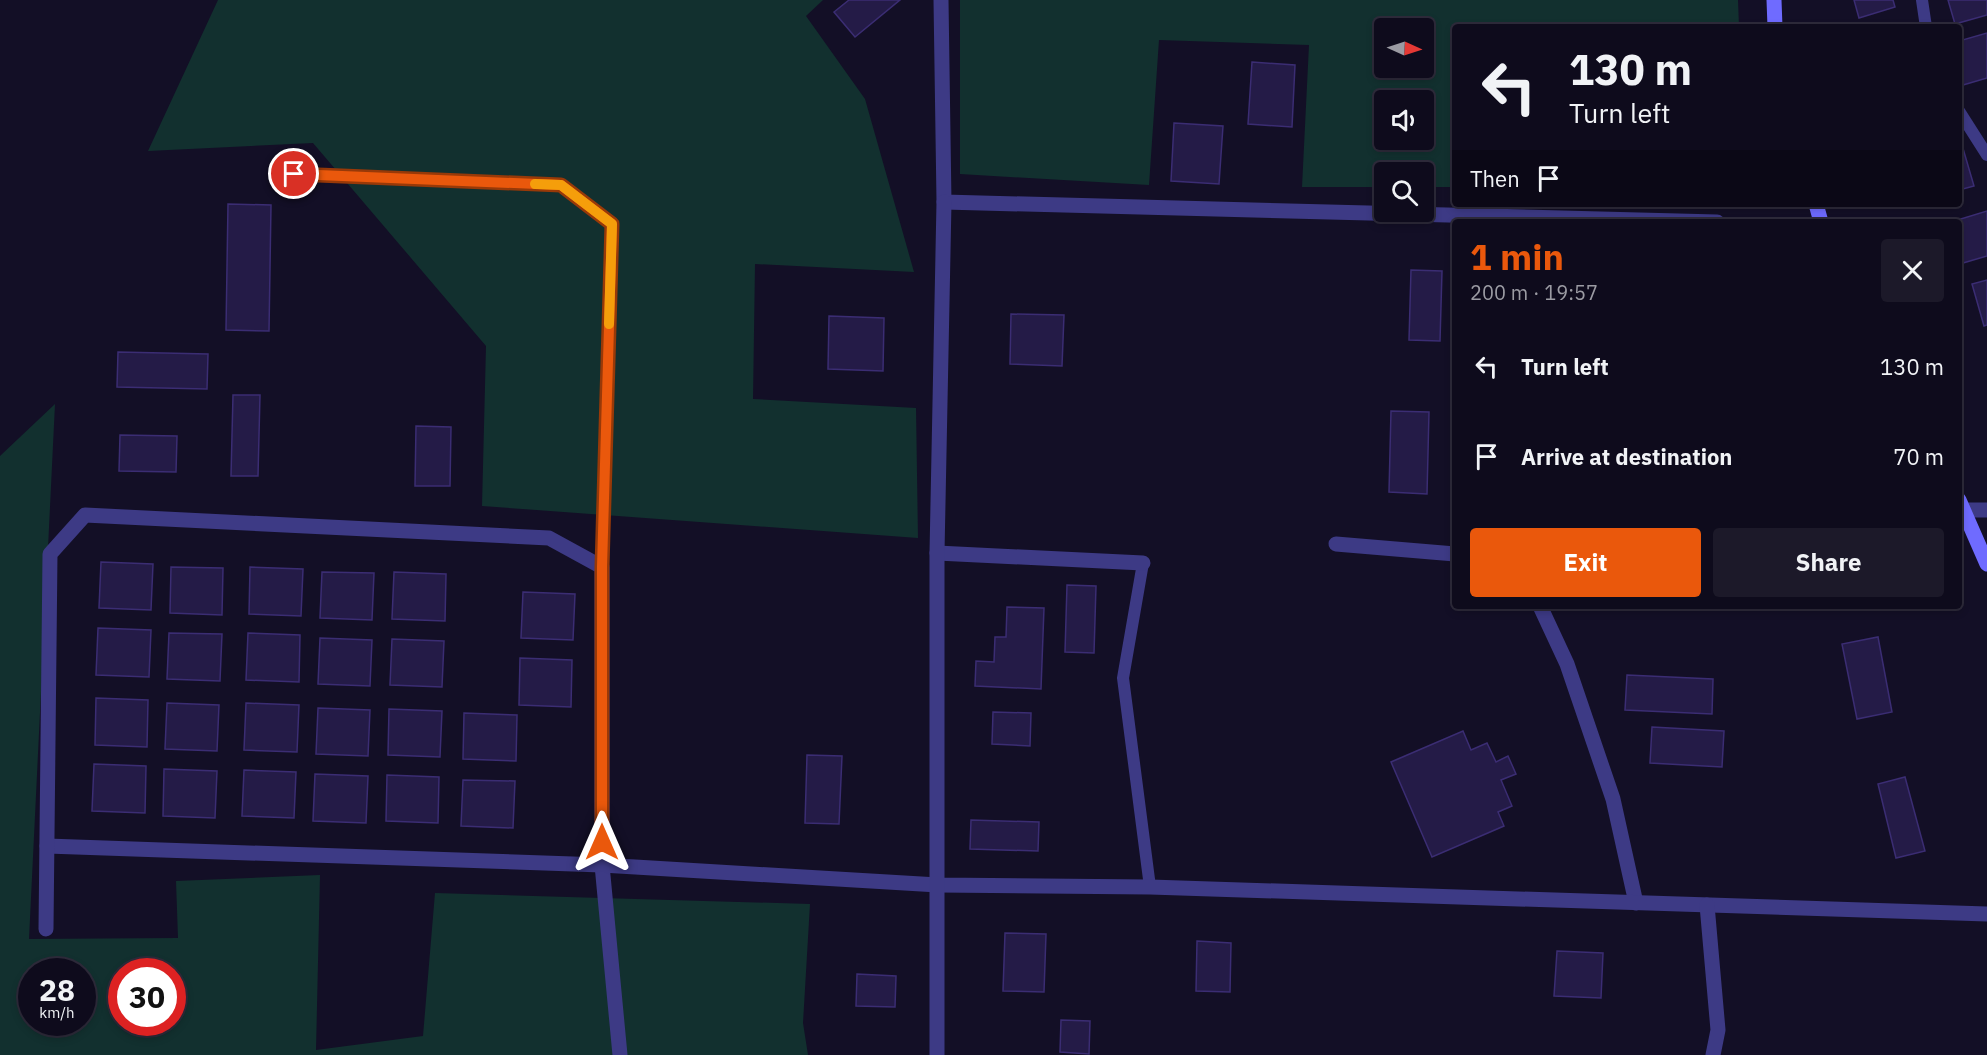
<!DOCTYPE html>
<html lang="en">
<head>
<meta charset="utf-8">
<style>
  :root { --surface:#0e0b1c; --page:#1c1929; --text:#f1f3f6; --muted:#9b9ba3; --line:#2e2b3b; --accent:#ea580c }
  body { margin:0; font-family:"IBM Plex Sans",sans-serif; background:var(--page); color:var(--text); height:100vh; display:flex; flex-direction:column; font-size:22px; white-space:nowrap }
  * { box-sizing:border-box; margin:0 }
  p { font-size:20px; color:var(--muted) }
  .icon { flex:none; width:33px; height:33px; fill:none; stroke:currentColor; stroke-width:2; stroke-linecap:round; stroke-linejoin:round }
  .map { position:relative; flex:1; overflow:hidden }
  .drawer { position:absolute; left:1452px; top:219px; width:510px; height:390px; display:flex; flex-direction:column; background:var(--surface); border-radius:6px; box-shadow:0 3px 9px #0003,0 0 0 2px var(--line) }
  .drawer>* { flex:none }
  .banner { position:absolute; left:1452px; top:24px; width:510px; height:183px; border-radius:6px; box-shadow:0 3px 9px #0003,0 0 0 2px var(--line); background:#0e0b1c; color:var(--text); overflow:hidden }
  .needle { width:39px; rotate:93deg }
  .controls { position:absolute; left:1374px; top:18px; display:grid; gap:12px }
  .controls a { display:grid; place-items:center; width:60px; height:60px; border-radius:6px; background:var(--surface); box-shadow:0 3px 9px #0003,0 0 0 2px var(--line); font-size:30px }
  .speed { position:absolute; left:18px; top:958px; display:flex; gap:12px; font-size:30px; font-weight:700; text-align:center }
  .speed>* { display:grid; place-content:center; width:78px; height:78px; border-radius:50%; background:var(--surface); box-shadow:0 3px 9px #0003,0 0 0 2px var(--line); line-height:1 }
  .speed small { font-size:15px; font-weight:400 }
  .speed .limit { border:9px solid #d22; background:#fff; color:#111 }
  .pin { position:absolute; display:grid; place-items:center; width:51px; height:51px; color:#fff; margin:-26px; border:3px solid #fff; border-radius:50%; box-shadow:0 2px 6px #0007 }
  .me { position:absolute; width:66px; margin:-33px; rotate:0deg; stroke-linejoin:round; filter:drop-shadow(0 0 4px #0008) }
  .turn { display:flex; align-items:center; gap:21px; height:126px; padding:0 18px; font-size:27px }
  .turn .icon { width:78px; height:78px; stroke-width:2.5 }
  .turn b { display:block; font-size:42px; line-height:51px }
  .then { display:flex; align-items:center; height:57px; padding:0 18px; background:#0003; gap:12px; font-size:22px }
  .round { display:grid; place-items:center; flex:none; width:63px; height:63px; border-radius:6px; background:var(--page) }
  .summary { display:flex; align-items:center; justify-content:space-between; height:102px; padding:0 18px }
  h1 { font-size:36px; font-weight:700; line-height:45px; color:var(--accent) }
  .button { display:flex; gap:12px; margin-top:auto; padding:12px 18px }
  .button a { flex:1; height:69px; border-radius:6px; background:var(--accent); color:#fff; font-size:24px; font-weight:700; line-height:69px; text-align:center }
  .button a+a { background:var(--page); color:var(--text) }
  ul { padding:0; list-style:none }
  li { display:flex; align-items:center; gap:18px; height:90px; padding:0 18px }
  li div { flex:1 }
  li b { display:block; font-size:22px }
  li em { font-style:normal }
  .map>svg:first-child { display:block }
  .green { fill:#12302f; fill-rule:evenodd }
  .building { fill:#241b47; stroke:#3b2d73; stroke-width:1.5 }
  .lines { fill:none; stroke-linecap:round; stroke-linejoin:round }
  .lane { stroke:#3d3a85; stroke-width:12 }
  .street { stroke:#3d3a85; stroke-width:15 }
  .secondary { stroke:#6f6bff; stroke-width:15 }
  .route-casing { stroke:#983908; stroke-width:15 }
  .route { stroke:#ea580c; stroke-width:10 }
  .slow { stroke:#f59e0b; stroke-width:10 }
</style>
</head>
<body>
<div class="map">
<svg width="1987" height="1055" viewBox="0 0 1987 1055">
  <rect width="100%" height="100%" fill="#130f26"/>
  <g class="green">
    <polygon points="218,0 823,0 806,16 865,99 914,272 755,264 753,399 916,408 918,538 482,506 486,346 313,143 148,151"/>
    <path d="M960,0H1738L1739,27H1455V187H1424V172H1384V187H1302L1309,45L1159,40L1149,185L960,174ZM1384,28H1424V68H1384ZM1384,100H1424V140H1384Z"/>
    <path d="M55,404L29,939L178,938L176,881L320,875L316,1050L423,1036L435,893L810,904L803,1023L808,1055H0V456ZM32,972H82V1023H32ZM122,972H172V1023H122Z"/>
  </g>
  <g class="building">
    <polygon points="849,0 900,0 855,37 834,12"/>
    <polygon points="1854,0 1893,0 1895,7 1859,18"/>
    <polygon points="1948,0 1987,0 1987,15 1955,24"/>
    <polygon points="1987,33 1987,78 1963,85 1959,70 1959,41"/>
    <polygon points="1252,62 1295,65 1292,127 1248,124"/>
    <polygon points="1174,123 1223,126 1219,184 1171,181"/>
    <polygon points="1962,145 1974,186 1959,190 1959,146"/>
    <polygon points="228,204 271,205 269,331 226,330"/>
    <polygon points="1987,211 1987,256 1963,263 1959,249 1959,222 1951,222"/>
    <polygon points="1411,270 1442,271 1440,341 1409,340"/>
    <polygon points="1987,280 1987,325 1984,326 1972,284"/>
    <polygon points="1011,314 1064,315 1062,366 1010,364"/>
    <polygon points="829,316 884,318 883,371 828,369"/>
    <polygon points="118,352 208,354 207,389 117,387"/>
    <polygon points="233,395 260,395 258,476 231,476"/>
    <polygon points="1391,411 1429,412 1427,494 1389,492"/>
    <polygon points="416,426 451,427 450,486 415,486"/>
    <polygon points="120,435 177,436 176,472 119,471"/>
    <polygon points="101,562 153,564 151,610 99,608"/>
    <polygon points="171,567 223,568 222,615 170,613"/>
    <polygon points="250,567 303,569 301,616 249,614"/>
    <polygon points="322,572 374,573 372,620 320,618"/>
    <polygon points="394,572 446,574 445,621 392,619"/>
    <polygon points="1067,585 1096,586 1094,653 1065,652"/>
    <polygon points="523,592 575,594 573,640 521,638"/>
    <polygon points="1007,607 1044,608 1041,689 975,686 976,661 994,662 995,637 1006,637"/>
    <polygon points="98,628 151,630 149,677 96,675"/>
    <polygon points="169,633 222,634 220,681 167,679"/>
    <polygon points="248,633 300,635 299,682 246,680"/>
    <polygon points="1878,637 1892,712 1857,719 1842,644"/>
    <polygon points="320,638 372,640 370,686 318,684"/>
    <polygon points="392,639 444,641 442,687 390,685"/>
    <polygon points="520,658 572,660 571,707 519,705"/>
    <polygon points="1627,675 1713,679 1712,714 1625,710"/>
    <polygon points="96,698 148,700 147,747 95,745"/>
    <polygon points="167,703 219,705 217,751 165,749"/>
    <polygon points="246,703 299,705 297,752 244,750"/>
    <polygon points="318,708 370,710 368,756 316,754"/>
    <polygon points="389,709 442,711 440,757 388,755"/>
    <polygon points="993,712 1031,713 1030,746 992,744"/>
    <polygon points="464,713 517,715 516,761 463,759"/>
    <polygon points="1652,727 1724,731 1722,767 1650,763"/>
    <polygon points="1463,731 1471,750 1487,743 1496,762 1508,756 1516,774 1501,780 1512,806 1498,812 1504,826 1432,857 1391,762"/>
    <polygon points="807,755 842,756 839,824 805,823"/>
    <polygon points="94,764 146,766 145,813 92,811"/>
    <polygon points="164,769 217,771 215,818 163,816"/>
    <polygon points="244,770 296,772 294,818 242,816"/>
    <polygon points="315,774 368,776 366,823 313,821"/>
    <polygon points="387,775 439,777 438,823 386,821"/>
    <polygon points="1905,777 1925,851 1896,858 1878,784"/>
    <polygon points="463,780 515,781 513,828 461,826"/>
    <polygon points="971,820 1039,822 1038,851 970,849"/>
    <polygon points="1005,933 1046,934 1044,992 1003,991"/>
    <polygon points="1197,941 1231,943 1230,992 1196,991"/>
    <polygon points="1557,951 1603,953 1601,998 1554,996"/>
    <polygon points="857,974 896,976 895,1007 856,1006"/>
    <polygon points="1061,1020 1090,1021 1089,1054 1060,1052"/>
  </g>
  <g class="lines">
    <g class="lane">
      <polyline points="1922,0 1926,27"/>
      <polyline points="1959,111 1987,155"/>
      <polyline points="294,173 561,185 612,224 602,567"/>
      <polyline points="1143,563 1123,678 1150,887"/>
    </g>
    <g class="street">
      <polyline points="941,0 944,202 1717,222"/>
      <polyline points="1964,510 1987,510"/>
      <polyline points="1336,544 1455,554"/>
      <polyline points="937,553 1143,563"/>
      <polyline points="1540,606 1567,664 1613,799 1636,903"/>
      <polyline points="47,846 602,865 938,885 1150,887 1987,914"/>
      <polyline points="1707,905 1718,1030 1713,1055"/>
      <polyline points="46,929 50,554 85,515 549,538 602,567 602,865 620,1055"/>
      <polyline points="937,1055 937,553 944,202"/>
    </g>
    <g class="secondary">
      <polyline points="1774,0 1775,27"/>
      <polyline points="1816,204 1821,222"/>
      <polyline points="1959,500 1987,564"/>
    </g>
  </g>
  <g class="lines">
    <g class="route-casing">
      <polyline id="route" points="294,174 561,185 612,224 602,567 602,842"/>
    </g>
    <use href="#route" class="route"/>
    <polyline class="slow" points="535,184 561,185 612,224 609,324"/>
  </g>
</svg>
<div class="controls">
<a><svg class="needle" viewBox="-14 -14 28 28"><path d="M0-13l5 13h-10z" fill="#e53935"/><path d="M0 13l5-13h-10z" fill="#9b9ba3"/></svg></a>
<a><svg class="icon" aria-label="sound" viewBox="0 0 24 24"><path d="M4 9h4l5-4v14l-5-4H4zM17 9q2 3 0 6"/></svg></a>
<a><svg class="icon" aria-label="search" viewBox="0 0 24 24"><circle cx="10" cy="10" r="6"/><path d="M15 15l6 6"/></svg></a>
</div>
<div class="speed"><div>28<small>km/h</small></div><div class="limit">30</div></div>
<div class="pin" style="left:294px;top:174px;background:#d93025"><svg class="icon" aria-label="arrive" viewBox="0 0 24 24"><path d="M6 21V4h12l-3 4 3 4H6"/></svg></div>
<svg class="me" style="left:602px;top:842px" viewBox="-20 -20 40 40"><path d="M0-17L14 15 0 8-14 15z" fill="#ea580c" stroke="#fff" stroke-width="4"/></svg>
<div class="banner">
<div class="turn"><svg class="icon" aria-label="left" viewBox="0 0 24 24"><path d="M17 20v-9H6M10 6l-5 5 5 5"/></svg><div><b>130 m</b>Turn left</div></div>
<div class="then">Then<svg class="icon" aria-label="arrive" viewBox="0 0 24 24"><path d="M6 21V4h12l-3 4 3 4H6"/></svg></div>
</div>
<section class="drawer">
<div class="summary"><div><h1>1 min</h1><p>200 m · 19:57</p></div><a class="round"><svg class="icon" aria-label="close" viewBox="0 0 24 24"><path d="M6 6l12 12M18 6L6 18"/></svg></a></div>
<ul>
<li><svg class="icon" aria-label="left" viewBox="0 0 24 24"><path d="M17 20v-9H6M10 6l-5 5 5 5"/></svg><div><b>Turn left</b></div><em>130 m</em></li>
<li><svg class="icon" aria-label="arrive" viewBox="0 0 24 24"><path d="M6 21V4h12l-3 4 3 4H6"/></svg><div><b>Arrive at destination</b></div><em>70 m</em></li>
</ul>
<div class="button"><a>Exit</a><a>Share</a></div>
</section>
</div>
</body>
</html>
